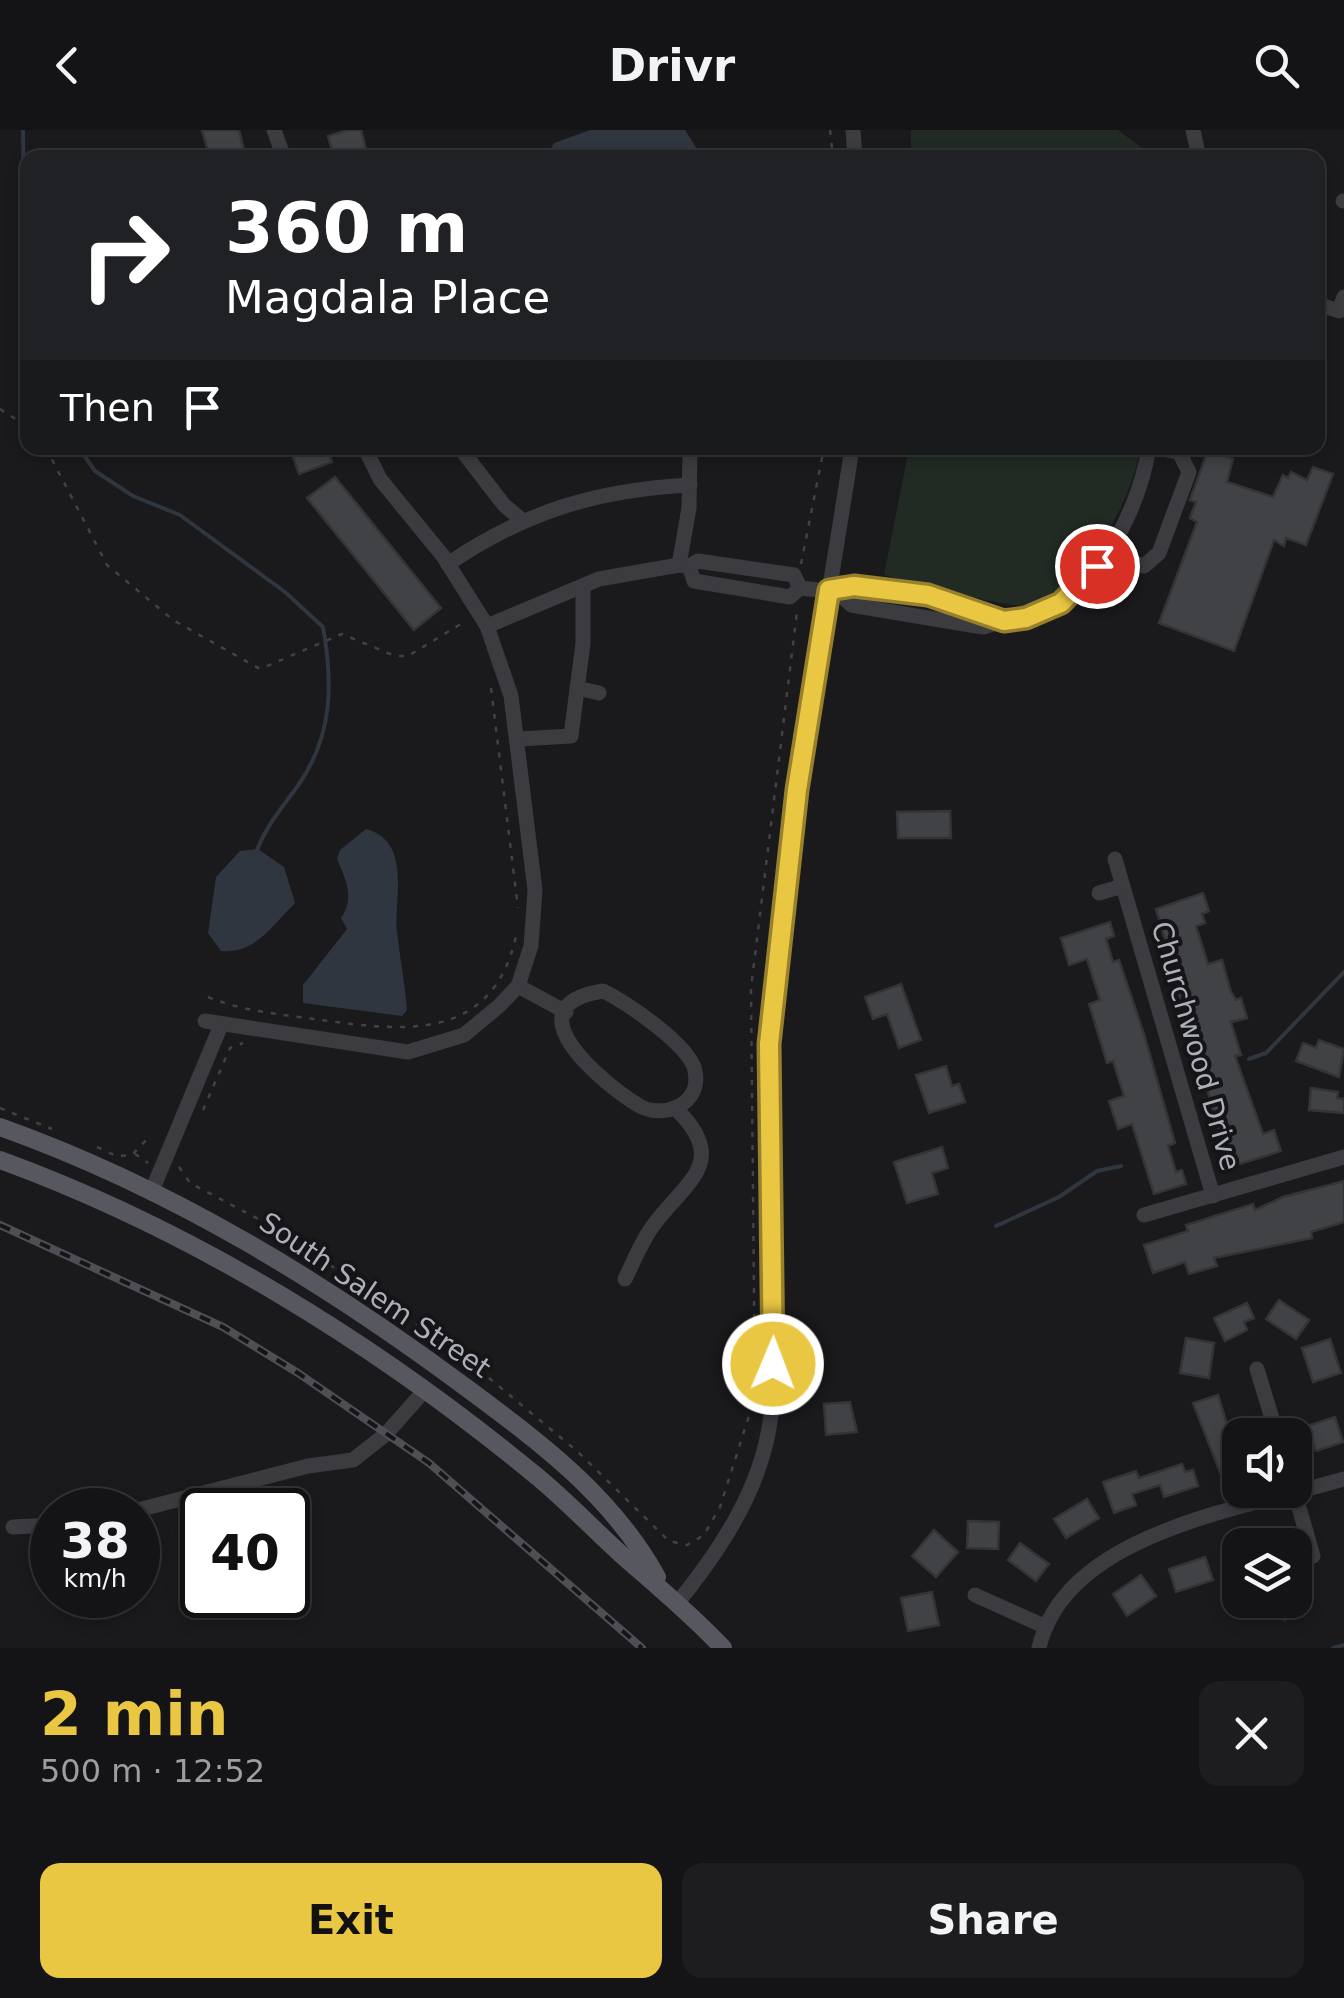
<!DOCTYPE html>
<html lang="en">
<head>
<meta charset="utf-8">
<style>
  :root { --surface:#141315; --page:#1d1c1e; --text:#f1f3f6; --muted:#9d9ea0; --line:#333234; --accent:#eac743 }
  body { margin:0; font-family:"DejaVu Sans",sans-serif; background:var(--page); color:var(--text); height:100vh; display:flex; flex-direction:column; font-size:38px; white-space:nowrap }
  * { box-sizing:border-box; margin:0 }
  p { font-size:32px; color:var(--muted) }
  .icon { flex:none; width:55px; height:55px; fill:none; stroke:currentColor; stroke-width:2; stroke-linecap:round; stroke-linejoin:round }
  .map { position:relative; height:1518px; overflow:hidden }
  .panel { display:flex; flex-direction:column; background:var(--surface); flex:1 }
  .panel>* { flex:none }
  .top-card { position:absolute; left:20px; top:20px; width:1305px; height:305px; border-radius:20px; box-shadow:0 5px 15px #0003,0 0 0 2px var(--line); background:#202124; color:#fff; overflow:hidden }
  .fabs { position:absolute; left:1222px; top:1288px; display:grid; gap:20px }
  .fabs a { display:grid; place-items:center; width:90px; height:90px; border-radius:20px; background:var(--surface); box-shadow:0 5px 15px #0003,0 0 0 2px var(--line); font-size:50px }
  .speed { position:absolute; left:30px; top:1358px; display:flex; gap:20px; font-size:50px; font-weight:700; text-align:center }
  .speed>* { display:grid; place-content:center; width:130px; height:130px; border-radius:50%; background:var(--surface); box-shadow:0 5px 15px #0003,0 0 0 2px var(--line); line-height:1 }
  .speed small { font-size:25px; font-weight:400 }
  .speed .limit { border:5px solid #111; border-radius:15px; background:#fff; color:#111 }
  .pin { position:absolute; display:grid; place-items:center; width:85px; height:85px; color:#fff; margin:-42px; border:5px solid #fff; border-radius:50%; box-shadow:0 2px 10px #0007 }
  .me { position:absolute; width:110px; margin:-55px; rotate:1deg; stroke-linejoin:round; filter:drop-shadow(0 0 8px #0008) }
  .turn { display:flex; align-items:center; gap:35px; height:210px; padding:0 40px; font-size:45px }
  .turn .icon { width:130px; height:130px; stroke-width:2.5 }
  .turn b { display:block; font-size:70px; line-height:85px }
  .then { display:flex; align-items:center; height:95px; padding:0 40px; background:#0003; gap:20px; font-size:38px }
  .round { display:grid; place-items:center; flex:none; width:105px; height:105px; border-radius:20px; background:var(--page) }
  .headline { display:flex; align-items:center; justify-content:space-between; height:170px; padding:0 40px }
  h1 { font-size:60px; font-weight:700; line-height:75px; color:var(--accent) }
  .primary-button { display:flex; gap:20px; margin-top:auto; padding:20px 40px }
  .primary-button a { flex:1; height:115px; border-radius:20px; background:var(--accent); color:#111; font-size:40px; font-weight:700; line-height:115px; text-align:center }
  .primary-button a+a { background:var(--page); color:var(--text) }
  header { display:flex; justify-content:space-between; align-items:center; height:130px; padding:0 40px; background:var(--surface); font-size:45px; font-weight:700 }
  .map>svg:first-child { display:block }
  .green { fill:#212a23 }
  .water { fill:#30363f }
  .lines { fill:none; stroke-linecap:round; stroke-linejoin:round }
  .stream { stroke:#30363f; stroke-width:4 }
  .building { fill:#414245; stroke:#343437; stroke-width:2.5 }
  .path { stroke:#414247; stroke-width:2.5; stroke-dasharray:5 8; stroke-linecap:butt }
  .minor { stroke:#3b3b40; stroke-width:15 }
  .major { stroke:#57585f; stroke-width:18 }
  .rail-casing { stroke:#4e4f55; stroke-width:8 }
  .rail { stroke:#151417; stroke-width:4; stroke-dasharray:11; stroke-linecap:butt }
  .route-casing { stroke:#98812c; stroke-width:25 }
  .route { stroke:#eac743; stroke-width:18 }
  .labels { text-anchor:middle; dominant-baseline:central; stroke-width:8; stroke-linejoin:round; paint-order:stroke }
  .street-label { font-size:28px; fill:#adafba; stroke:#151417 }
</style>
</head>
<body>
<header><svg class="icon" aria-label="back" viewBox="0 0 24 24"><path d="M15 5l-7 7 7 7"/></svg>Drivr<svg class="icon" aria-label="search" viewBox="0 0 24 24"><circle cx="10" cy="10" r="6"/><path d="M15 15l6 6"/></svg></header>
<div class="map">
<svg width="1344" height="1518" viewBox="0 0 1344 1518">
  <rect width="100%" height="100%" fill="#1a191c"/>
  <g class="green">
    <polygon points="911,0 1118,0 1154,27 911,27"/>
    <path d="M909,318H1140C1134,368 1081,465 1028,476C1013,479 907,451 884,445Z"/>
  </g>
  <g class="water">
    <polygon points="590,0 685,0 702,27 547,26 554,13"/>
    <path d="M366,699C412,711 394,769 397,802C400,828 405,854 407,880L402,886L303,873V855L347,799L341,788C355,768 346,750 337,729L340,720Z"/>
    <path d="M258,719L284,737L295,773C272,796 255,824 221,821L208,803L216,747L240,721Z"/>
  </g>
  <g class="lines">
    <g class="stream">
      <path d="M23,0C25,55 17,109 28,164"/>
      <path d="M79,318L95,341L133,366L180,385L285,462L323,497C333,553 333,605 299,654C283,677 267,694 257,720"/>
      <polyline points="1249,929 1266,923 1344,842"/>
      <polyline points="996,1096 1059,1067 1097,1041 1121,1036"/>
      <polyline points="1333,1518 1344,1515"/>
    </g>
  </g>
  <g class="building">
    <polygon points="202,0 239,0 246,28 210,28"/>
    <polygon points="348,0 361,0 367,23 334,28 328,6"/>
    <polygon points="290,318 327,318 332,332 299,344"/>
    <polygon points="1208,320 1233,329 1227,352 1273,367 1283,345 1288,348 1291,342 1307,350 1313,337 1333,344 1306,415 1286,408 1284,416 1274,410 1234,521 1159,493 1197,392 1190,388 1196,372 1190,370"/>
    <polygon points="335,347 441,478 414,500 307,368"/>
    <polygon points="950,681 951,708 898,708 897,682"/>
    <polygon points="1203,763 1209,781 1202,784 1205,793 1196,796 1208,834 1222,830 1231,862 1236,870 1241,868 1247,888 1231,892 1241,925 1235,926 1263,1004 1274,1000 1281,1021 1230,1037 1176,854 1186,851 1177,825 1170,827 1156,779"/>
    <polygon points="1110,792 1114,806 1106,809 1113,832 1119,830 1144,904 1175,1013 1168,1016 1176,1042 1182,1040 1186,1054 1154,1064 1132,994 1118,999 1109,971 1124,966 1113,931 1107,933 1089,874 1100,870 1087,829 1069,835 1061,808"/>
    <polygon points="901,854 921,910 899,918 887,884 873,889 865,867"/>
    <polygon points="1319,910 1344,919 1339,947 1296,931 1303,913 1316,918"/>
    <polygon points="946,936 952,956 959,954 965,972 929,983 916,945"/>
    <polygon points="1311,958 1338,962 1337,968 1344,969 1344,983 1309,980"/>
    <polygon points="942,1017 948,1038 932,1043 938,1064 907,1073 894,1032"/>
    <polygon points="1344,1051 1344,1092 1311,1102 1312,1108 1214,1128 1217,1136 1189,1144 1185,1132 1153,1143 1144,1115 1188,1101 1186,1095 1253,1074 1255,1080 1283,1067"/>
    <polygon points="1279,1170 1309,1190 1296,1209 1266,1189"/>
    <polygon points="1247,1173 1254,1188 1244,1192 1247,1200 1225,1211 1214,1188"/>
    <polygon points="1186,1208 1214,1213 1209,1248 1180,1243"/>
    <polygon points="1330,1209 1341,1243 1313,1252 1302,1218"/>
    <polygon points="1218,1265 1236,1324 1240,1323 1240,1347 1224,1352 1193,1273"/>
    <polygon points="850,1272 857,1302 826,1305 824,1274"/>
    <polygon points="1335,1287 1343,1312 1316,1321 1307,1296"/>
    <polygon points="1182,1334 1185,1342 1193,1340 1198,1356 1164,1367 1160,1355 1132,1364 1136,1375 1114,1383 1103,1352 1136,1341 1139,1348"/>
    <polygon points="1087,1369 1099,1388 1066,1408 1054,1389"/>
    <polygon points="968,1391 999,1392 998,1419 967,1418"/>
    <polygon points="934,1400 958,1422 936,1447 912,1426"/>
    <polygon points="1020,1413 1049,1434 1036,1451 1008,1430"/>
    <polygon points="1205,1427 1213,1450 1176,1462 1169,1439"/>
    <polygon points="1141,1445 1156,1466 1127,1486 1113,1464"/>
    <polygon points="932,1462 939,1495 908,1501 901,1468"/>
    <polygon points="1244,1470 1295,1470 1285,1490"/>
  </g>
  <g class="lines">
    <g class="path">
      <polyline points="830,0 833,28"/>
      <polyline points="0,279 28,297"/>
      <polyline points="46,318 107,435 173,490 260,539 342,504 395,526 408,526 464,492"/>
      <polyline points="801,434 824,318"/>
      <polyline points="491,558 518,778"/>
      <path d="M208,867C242,881 278,884 314,889C399,901 492,915 516,806"/>
      <polyline points="0,978 52,999"/>
      <polyline points="203,980 230,918 243,913"/>
      <polyline points="97,1017 116,1026 132,1025 149,1007"/>
      <polyline points="135,1024 148,1033"/>
      <polyline points="179,1037 190,1053 283,1102 472,1234 577,1321 669,1411 687,1415 704,1405 720,1377 755,1267 751,858 797,482"/>
    </g>
    <g class="minor">
      <polyline points="274,0 284,28"/>
      <polyline points="853,0 855,28"/>
      <polyline points="1193,0 1199,28"/>
      <polyline points="1343,71 1344,71"/>
      <polyline points="1318,174 1339,181 1344,167"/>
      <polyline points="460,318 504,375 523,391"/>
      <polyline points="690,318 689,378 679,435 689,436 694,451 790,467 800,458"/>
      <polyline points="1105,424 1144,436 1159,423 1189,342 1179,322 1157,318"/>
      <path d="M448,434C526,381 597,360 690,355"/>
      <polyline points="689,436 698,431 794,445 800,458"/>
      <path d="M800,458L838,462L851,475L952,492L983,497L1004,491C955,474 890,445 838,462"/>
      <path d="M1004,491C1087,482 1136,393 1149,318"/>
      <polyline points="487,496 599,449 679,435"/>
      <polyline points="577,558 599,563"/>
      <polyline points="519,609 571,606 583,513 583,456"/>
      <polyline points="1115,729 1213,1066"/>
      <polyline points="1099,763 1123,756"/>
      <polyline points="518,856 566,882"/>
      <path d="M603,861C625,871 691,916 695,941C702,975 662,990 638,975C604,954 507,876 603,861Z"/>
      <polyline points="205,891 408,922 464,905 499,876 518,856 531,816 535,760 511,566 487,496 443,426 380,349 365,318"/>
      <polyline points="151,1063 221,895"/>
      <polyline points="1144,1085 1344,1027"/>
      <path d="M625,1149C633,1133 640,1115 650,1100C681,1054 733,1034 676,979"/>
      <polyline points="1257,1239 1277,1305"/>
      <polyline points="1294,1360 1313,1426"/>
      <polyline points="138,1380 308,1336 353,1330 386,1304 425,1260"/>
      <polyline points="13,1397 52,1395"/>
      <polyline points="975,1465 1046,1497"/>
      <path d="M679,1471C716,1425 752,1372 766,1313C793,1192 760,1037 769,911C783,711 822,515 852,318"/>
      <path d="M1039,1518C1065,1402 1247,1378 1344,1349"/>
    </g>
    <g class="major">
      <path d="M0,997C168,1057 321,1150 464,1256C538,1311 611,1364 657,1447"/>
      <path d="M0,1030C192,1100 376,1214 534,1344C565,1369 593,1399 623,1426C657,1456 691,1484 723,1518"/>
    </g>
    <g class="rail-casing">
      <polyline id="rail" points="0,1095 223,1197 298,1243 429,1333 642,1518"/>
    </g>
    <use href="#rail" class="rail"/>
  </g>
  <g class="lines">
    <g class="route-casing">
      <polyline id="route" points="773,1234 769,914 797,660 829,460 854,456 928,465 1004,491 1026,488 1061,473 1097,436"/>
    </g>
    <use href="#route" class="route"/>
  </g>
  <g class="labels">
    <g class="street-label">
      <text transform="translate(1196 916) rotate(74)">Churchwood Drive</text>
      <text transform="translate(375 1165) rotate(34)">South Salem Street</text>
    </g>
  </g>
</svg>
<div class="fabs">
<a><svg class="icon" aria-label="sound" viewBox="0 0 24 24"><path d="M4 9h4l5-4v14l-5-4H4zM17 9q2 3 0 6"/></svg></a>
<a><svg class="icon" aria-label="layers" viewBox="0 0 24 24"><path d="M12 4l9 5-9 5-9-5zM3 14l9 5 9-5"/></svg></a>
</div>
<div class="speed"><div>38<small>km/h</small></div><div class="limit">40</div></div>
<div class="pin" style="left:1097px;top:436px;background:#d93025"><svg class="icon" aria-label="arrive" viewBox="0 0 24 24"><path d="M6 21V4h12l-3 4 3 4H6"/></svg></div>
<svg class="me" style="left:773px;top:1234px" viewBox="-20 -20 40 40"><circle r="17" fill="#eac743" stroke="#fff" stroke-width="3"/><path d="M0-11L8 9 0 5-8 9z" fill="#fff"/></svg>
<div class="top-card">
<div class="turn"><svg class="icon" aria-label="right" viewBox="0 0 24 24"><path d="M7 20v-9h11M14 6l5 5-5 5"/></svg><div><b>360 m</b>Magdala Place</div></div>
<div class="then">Then<svg class="icon" aria-label="arrive" viewBox="0 0 24 24"><path d="M6 21V4h12l-3 4 3 4H6"/></svg></div>
</div>
</div>
<section class="panel">
<div class="headline"><div><h1>2 min</h1><p>500 m · 12:52</p></div><a class="round"><svg class="icon" aria-label="close" viewBox="0 0 24 24"><path d="M6 6l12 12M18 6L6 18"/></svg></a></div>
<div class="primary-button"><a>Exit</a><a>Share</a></div>
</section>
</body>
</html>
